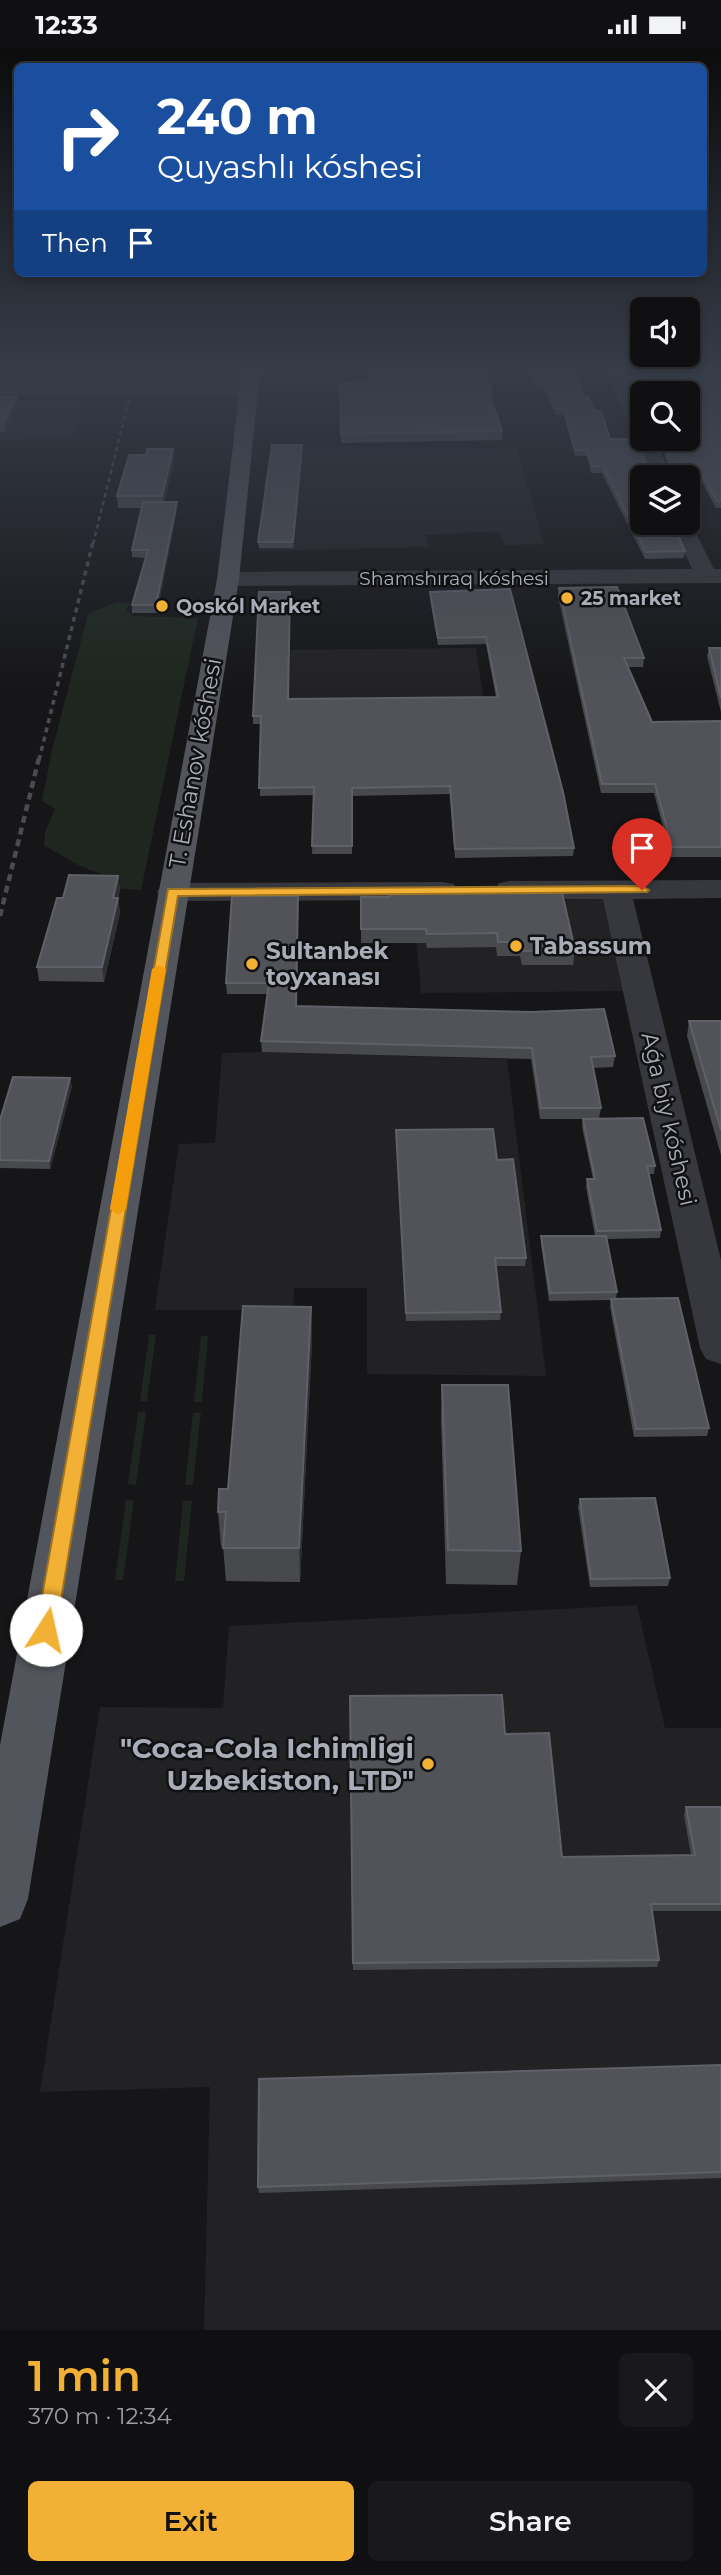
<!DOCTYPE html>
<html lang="en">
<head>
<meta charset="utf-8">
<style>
  :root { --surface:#101012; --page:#19191b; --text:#f1f3f6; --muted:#9c9d9f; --line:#303032; --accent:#f2b134 }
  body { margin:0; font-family:Montserrat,sans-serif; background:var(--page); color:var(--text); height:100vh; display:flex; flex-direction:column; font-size:26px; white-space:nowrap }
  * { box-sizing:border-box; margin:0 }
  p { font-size:23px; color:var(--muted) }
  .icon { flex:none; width:38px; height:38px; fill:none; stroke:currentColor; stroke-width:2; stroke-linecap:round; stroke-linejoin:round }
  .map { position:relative; height:2281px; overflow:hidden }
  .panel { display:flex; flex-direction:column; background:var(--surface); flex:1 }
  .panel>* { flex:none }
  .hud { position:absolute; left:14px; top:14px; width:693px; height:214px; border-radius:10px; box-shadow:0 4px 10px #0003,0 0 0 2px var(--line); background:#1a4fa0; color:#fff; overflow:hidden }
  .fabs { position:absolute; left:630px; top:248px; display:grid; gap:14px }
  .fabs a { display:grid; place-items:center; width:70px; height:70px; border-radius:10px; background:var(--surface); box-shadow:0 4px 10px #0003,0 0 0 2px var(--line); font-size:35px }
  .pin { position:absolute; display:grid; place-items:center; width:60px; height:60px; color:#fff; margin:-72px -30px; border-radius:50% 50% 50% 0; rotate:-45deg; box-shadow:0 0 7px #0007 }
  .pin .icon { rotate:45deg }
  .me { position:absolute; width:77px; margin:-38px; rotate:10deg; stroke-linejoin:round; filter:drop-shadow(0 0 5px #0008) }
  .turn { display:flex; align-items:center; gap:24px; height:147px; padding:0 28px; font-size:32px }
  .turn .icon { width:91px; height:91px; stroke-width:2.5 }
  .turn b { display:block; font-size:49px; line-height:60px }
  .then { display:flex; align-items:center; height:66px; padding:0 28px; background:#0003; gap:14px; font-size:26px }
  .round { display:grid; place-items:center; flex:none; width:74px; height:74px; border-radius:10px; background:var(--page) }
  .overview { display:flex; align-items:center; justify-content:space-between; height:119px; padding:0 28px }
  h1 { font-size:42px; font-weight:600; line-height:52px; color:var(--accent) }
  .action { display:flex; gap:14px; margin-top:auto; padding:14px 28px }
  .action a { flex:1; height:80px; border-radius:10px; background:var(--accent); color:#111; font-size:28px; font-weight:600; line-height:80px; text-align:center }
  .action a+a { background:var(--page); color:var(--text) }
  .status { display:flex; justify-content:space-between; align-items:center; height:49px; padding:0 35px; background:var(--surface); direction:ltr }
  .status svg { height:19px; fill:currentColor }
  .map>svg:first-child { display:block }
  .built { fill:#222225 }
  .green { fill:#1e261f }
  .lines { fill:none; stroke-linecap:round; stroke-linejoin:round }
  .minor { fill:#37383d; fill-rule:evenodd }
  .major { fill:#53555c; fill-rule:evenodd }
  .rail-far2 { stroke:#4a4c52; stroke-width:2.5; stroke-dasharray:4.5 3.5; stroke-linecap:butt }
  .rail-far1 { stroke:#4a4c52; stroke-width:3.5; stroke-dasharray:5 4.5; stroke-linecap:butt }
  .rail { stroke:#4a4c52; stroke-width:4.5; stroke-dasharray:7 5; stroke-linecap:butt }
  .wall { fill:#47494d }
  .shaded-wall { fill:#2f3033 }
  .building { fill:#525359; stroke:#5f6168; stroke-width:2 }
  .route { fill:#f2b134; stroke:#9d7322; stroke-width:2 }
  .slow { fill:#f59e0b }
  .poi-dot { fill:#f2b134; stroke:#111113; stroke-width:2.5 }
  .labels { text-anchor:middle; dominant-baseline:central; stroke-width:5; stroke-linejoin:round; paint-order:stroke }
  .far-street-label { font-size:19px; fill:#a8adb8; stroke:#111113 }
  .far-poi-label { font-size:19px; font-weight:bold; fill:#a8adb8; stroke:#111113; text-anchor:start }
  .street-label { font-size:23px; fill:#a8adb8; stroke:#111113 }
  .poi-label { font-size:23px; font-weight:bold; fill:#a8adb8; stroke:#111113; text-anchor:start }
  .near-poi-label { font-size:28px; font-weight:bold; fill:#a8adb8; stroke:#111113; text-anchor:end }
</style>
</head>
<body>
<div class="status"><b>12:33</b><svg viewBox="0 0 49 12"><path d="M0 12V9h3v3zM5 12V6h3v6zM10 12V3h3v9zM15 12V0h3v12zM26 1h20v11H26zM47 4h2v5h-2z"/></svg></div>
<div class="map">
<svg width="721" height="2281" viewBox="0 0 721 2281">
  <rect width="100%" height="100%" fill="#161618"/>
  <g class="built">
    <polygon points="0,322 97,322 93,331 0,331"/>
    <polygon points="0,351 85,351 72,389 0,391"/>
    <polygon points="272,398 517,399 544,495 504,496 499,482 426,486 429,498 259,502"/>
    <polygon points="476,599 487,672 253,675 257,601"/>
    <polygon points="603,850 626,942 421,944 413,852"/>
    <polygon points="262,1003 507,1010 546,1327 367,1325 367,1239 294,1239 293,1261 155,1261 179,1095 215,1094 222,1004"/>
    <polygon points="637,1556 665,1679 721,1679 721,2281 204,2281 210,2038 40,2043 100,1658 223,1659 229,1577"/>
  </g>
  <g class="green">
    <path d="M117,553L130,554L126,562L134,567L198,569L141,841L107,839L100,824C78,819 64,806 44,797L45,783L55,760L42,752L52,701L88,565Z"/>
    <polygon points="149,1286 156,1286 147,1352 140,1352"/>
    <polygon points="201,1287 208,1287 202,1353 194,1353"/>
    <polygon points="138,1363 146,1363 136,1436 128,1435"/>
    <polygon points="201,1363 193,1436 185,1436 193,1364"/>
    <polygon points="126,1451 134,1451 123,1531 115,1531"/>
    <polygon points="183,1452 192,1452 184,1532 175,1532"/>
  </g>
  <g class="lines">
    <g class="minor">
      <polygon points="607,322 624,323 642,364 642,390 655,390 672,429 652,429"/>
      <polygon points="0,336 249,337 258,342 249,347 0,346"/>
      <polygon points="688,469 714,520 721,520 721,534 228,537 220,535 217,530 220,525 228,523 692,520 671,474 688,474"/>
      <polygon points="721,831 721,849 633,850 721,1211 721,1315 706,1310 700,1299 603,850 510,850 499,848 495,841 499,834 510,832"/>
      <polygon points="443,833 454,835 458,842 454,849 443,851 172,852 161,850 157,843 161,836 172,834"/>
    </g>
    <polygon class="major" points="242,322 260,322 239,530 28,1850 20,1870 0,1878 0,1696 217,530"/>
    <polyline class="rail-far2" points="93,495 136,322"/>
    <polyline class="rail-far1" points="39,711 93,493"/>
    <polyline class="rail" points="0,867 39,709"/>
  </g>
  <g class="wall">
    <polygon points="531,322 575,322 584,348 594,362 610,390 650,423 671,424 661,396 661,390 688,390 688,345 643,345 643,338 696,338 690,325 691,322 721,322 721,459 716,459 702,433 688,433 688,429 642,429 685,502 684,509 645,510 602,424 591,424 587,407 575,407 564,366 556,366 545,341 536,341"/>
    <polygon points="372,333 492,341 491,350 502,382 502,391 341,394 340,334"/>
    <polygon points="0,348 18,359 5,383 0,383"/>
    <polygon points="302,396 293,499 259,499 258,493"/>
    <polygon points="173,400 174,411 164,453 177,453 177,460 157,564 132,564 132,556 146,509 132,508 132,501 142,459 118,459 117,447 146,406"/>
    <polygon points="559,539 644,609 643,618 628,618 652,673 721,672 721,808 671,808 654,744 601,744 558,547"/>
    <polygon points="510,540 574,799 573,807 455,809 450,745 352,747 352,805 312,805 314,746 260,747 261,675 253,675 253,667 289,650 496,648 486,595 438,596 430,550 430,543"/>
    <polygon points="709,599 721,599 721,663 707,607"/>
    <polygon points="118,827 120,841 118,849 120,864 104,933 39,932 37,918 63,849"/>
    <polygon points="361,848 575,901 573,916 522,916 520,907 497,907 496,898 427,899 426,894 361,894"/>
    <polygon points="298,857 297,957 615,1007 613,1018 593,1019 601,1059 599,1069 655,1117 654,1125 649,1125 661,1181 660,1189 607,1190 617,1243 616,1250 709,1379 707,1387 634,1388 610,1258 611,1251 549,1252 541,1195 541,1187 595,1187 586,1138 587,1130 593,1130 582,1078 583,1070 540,1070 531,1010 262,1003 261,992 267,945 227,945 226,934"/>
    <polygon points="689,972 721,972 721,1106 687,987"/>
    <polygon points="72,1037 50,1120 0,1119 0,1071"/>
    <polygon points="396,1081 497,1111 526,1209 525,1217 496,1217 501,1263 500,1271 406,1272"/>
    <polygon points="311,1258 312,1292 300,1533 226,1532 223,1497 221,1497 218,1463"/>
    <polygon points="442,1336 521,1502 517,1536 446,1535 441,1370"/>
    <polygon points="580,1450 670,1529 668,1537 590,1538 578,1458"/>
    <polygon points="350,1647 505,1685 562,1808 691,1806 684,1766 686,1758 721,1758 721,1862 652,1862 659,1911 657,1918 353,1921"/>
    <polygon points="721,2016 721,2129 259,2144 258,2138"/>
  </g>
  <g class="shaded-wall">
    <polygon points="17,348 18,359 5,383 4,373"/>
    <polygon points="302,396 302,402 293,499 293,493"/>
    <polygon points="173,400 174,411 163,459 162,447"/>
    <polygon points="177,453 177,460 157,564 156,556"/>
    <polygon points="118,827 120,841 114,864 113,849"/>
    <polygon points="118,849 120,864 104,933 102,918"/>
    <polygon points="70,1029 72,1037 50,1120 49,1112"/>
    <polygon points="311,1258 312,1292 300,1533 299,1499"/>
  </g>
  <g class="building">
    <polygon points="372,322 483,322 492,341 488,341 502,382 341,385 340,334 372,333"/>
    <polygon points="533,322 575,322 584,348 588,348 594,362 601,362 610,390 636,390 650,423 674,424 662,390 688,390 688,345 646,345 643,338 700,338 692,322 721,322 721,452 717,452 703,427 653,427 654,429 642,429 642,474 673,474 685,502 646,503 603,417 592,417 587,401 575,401 564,360 557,360 546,335 537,335"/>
    <polygon points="0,348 17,348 4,373 0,373"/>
    <polygon points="272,396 302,396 293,493 258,493"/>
    <polygon points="147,400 173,400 162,447 117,447 129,406 146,406"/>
    <polygon points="143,453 177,453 156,556 132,556 148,501 132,501"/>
    <polygon points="617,538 644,609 624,609 652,673 721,672 721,798 672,798 655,735 602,735 559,539"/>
    <polygon points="510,540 563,743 574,799 455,800 450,737 352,739 352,797 312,797 314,738 259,739 261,667 253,667 259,543 290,543 288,650 498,648 486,588 438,589 430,543"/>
    <polygon points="709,599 721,599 721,649"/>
    <polygon points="69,826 118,827 113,849 118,849 102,918 37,918 57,849 63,849"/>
    <polygon points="561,839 575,901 523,902 522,893 498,893 497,884 427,885 426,880 361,880 361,848 390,848 390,840"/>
    <polygon points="232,847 298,847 296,957 532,963 604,960 615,1007 591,1008 601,1059 541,1059 532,999 261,992 269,934 226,934"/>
    <polygon points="689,972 721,972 721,1081"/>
    <polygon points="13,1028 70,1029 49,1112 0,1111 0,1071"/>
    <polygon points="643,1069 655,1117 647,1117 661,1181 597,1182 587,1130 595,1130 583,1070"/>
    <polygon points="493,1080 497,1111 513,1110 526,1209 495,1209 501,1263 406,1264 396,1081"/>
    <polygon points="541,1187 606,1187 617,1243 550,1244"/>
    <polygon points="678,1249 709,1379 636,1380 611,1250"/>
    <polygon points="243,1257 311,1258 299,1499 223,1499 226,1463 218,1463 219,1440 228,1440"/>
    <polygon points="442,1336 508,1336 521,1502 448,1501"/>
    <polygon points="655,1449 670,1529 591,1530 580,1450"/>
    <polygon points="502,1646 505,1685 549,1684 562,1808 695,1806 686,1758 721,1758 721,1855 651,1855 659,1911 353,1914 350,1647"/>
    <polygon points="721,2016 721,2123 258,2138 259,2030"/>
  </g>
  <linearGradient id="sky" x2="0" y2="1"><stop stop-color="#0c0c0d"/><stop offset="0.5" stop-color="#363c48"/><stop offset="1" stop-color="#363c48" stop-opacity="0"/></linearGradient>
  <rect width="721" height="641" fill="url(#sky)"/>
  <polygon class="route" points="642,837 649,841 647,843 178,847 56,1581 53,1587 46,1590 39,1587 36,1581 168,840"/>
  <polygon class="slow" points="159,916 166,920 126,1160 118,1166 110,1160 152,920"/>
  <g class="poi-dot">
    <circle cx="567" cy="549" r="7"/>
    <circle cx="162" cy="557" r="7"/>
    <circle cx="516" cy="897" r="7"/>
    <circle cx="252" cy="915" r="7"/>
    <circle cx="428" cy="1715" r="7"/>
  </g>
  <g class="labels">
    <g class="far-street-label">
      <text x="454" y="529">Shamshıraq kóshesi</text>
    </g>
    <g class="far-poi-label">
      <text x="581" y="549">25 market</text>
      <text x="176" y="557">Qoskól Market</text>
    </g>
    <g class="street-label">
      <text transform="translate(195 714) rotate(-80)">T. Eshanov kóshesi</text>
      <text transform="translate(669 1070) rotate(77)">Aǵa biy kóshesi</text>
    </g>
    <g class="poi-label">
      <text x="530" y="897">Tabassum</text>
      <text x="266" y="902">Sultanbek<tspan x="266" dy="26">toyxanası</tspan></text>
    </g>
    <g class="near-poi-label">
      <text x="414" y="1699">"Coca-Cola Ichimligi<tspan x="414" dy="32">Uzbekiston, LTD"</tspan></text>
    </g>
  </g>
</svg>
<div class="fabs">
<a><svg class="icon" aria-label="sound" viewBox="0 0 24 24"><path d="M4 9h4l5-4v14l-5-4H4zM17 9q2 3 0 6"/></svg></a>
<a><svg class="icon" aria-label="search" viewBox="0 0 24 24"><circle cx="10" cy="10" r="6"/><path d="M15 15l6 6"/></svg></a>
<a><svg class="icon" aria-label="layers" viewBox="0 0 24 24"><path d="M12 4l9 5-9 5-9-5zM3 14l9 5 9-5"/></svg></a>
</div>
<div class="pin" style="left:642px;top:841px;background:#d93025"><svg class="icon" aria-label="arrive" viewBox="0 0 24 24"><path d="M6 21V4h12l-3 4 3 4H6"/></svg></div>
<svg class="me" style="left:46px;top:1581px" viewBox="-20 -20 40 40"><circle r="19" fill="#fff"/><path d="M0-13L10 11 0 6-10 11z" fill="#f2b134"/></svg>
<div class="hud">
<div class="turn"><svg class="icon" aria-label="right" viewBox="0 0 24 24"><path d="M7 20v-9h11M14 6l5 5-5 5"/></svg><div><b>240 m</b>Quyashlı kóshesi</div></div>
<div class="then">Then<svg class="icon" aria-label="arrive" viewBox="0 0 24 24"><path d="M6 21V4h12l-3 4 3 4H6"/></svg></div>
</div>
</div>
<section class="panel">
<div class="overview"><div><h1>1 min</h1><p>370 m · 12:34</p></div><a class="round"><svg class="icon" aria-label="close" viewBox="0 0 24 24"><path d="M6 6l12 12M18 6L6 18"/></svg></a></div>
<div class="action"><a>Exit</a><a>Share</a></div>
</section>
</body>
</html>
